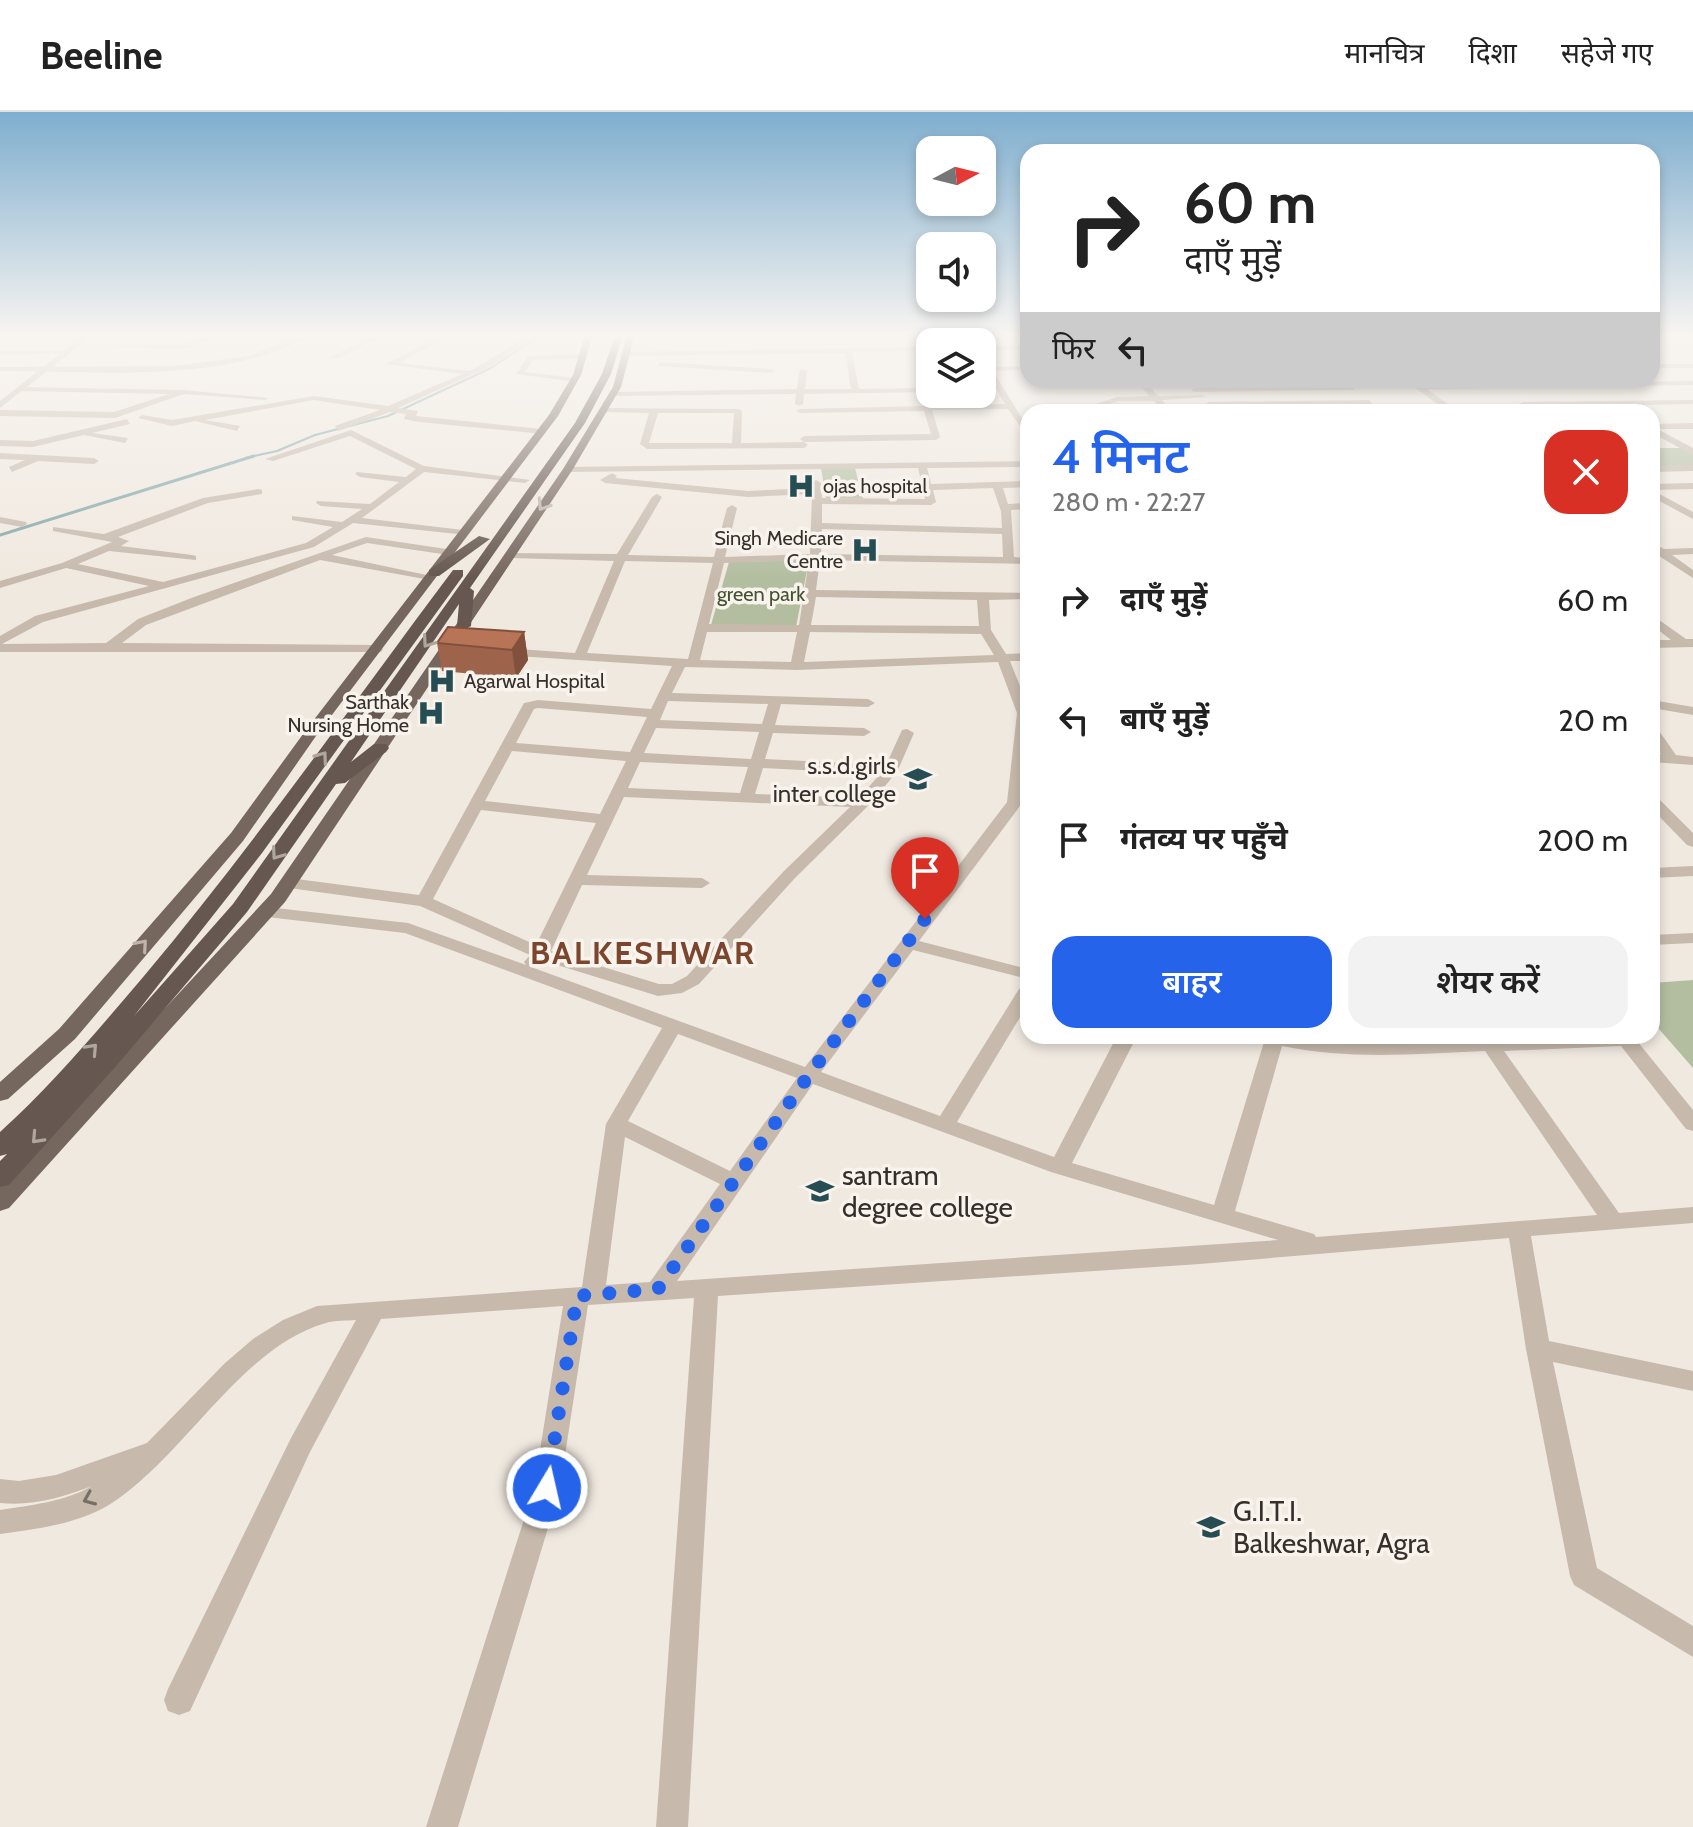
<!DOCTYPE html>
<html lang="hi">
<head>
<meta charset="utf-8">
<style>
  :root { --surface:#fff; --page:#f2f2f2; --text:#222; --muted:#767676; --line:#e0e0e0; --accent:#2563eb }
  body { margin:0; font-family:Cabin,"Noto Sans Devanagari",sans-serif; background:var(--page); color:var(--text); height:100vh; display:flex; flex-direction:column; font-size:30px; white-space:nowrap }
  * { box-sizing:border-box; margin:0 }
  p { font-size:26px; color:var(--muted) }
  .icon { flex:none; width:44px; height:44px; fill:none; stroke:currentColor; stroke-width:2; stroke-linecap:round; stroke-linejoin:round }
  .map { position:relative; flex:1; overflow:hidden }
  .drawer { position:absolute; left:1020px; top:292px; width:640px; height:640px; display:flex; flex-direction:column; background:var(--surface); border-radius:24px; box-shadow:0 4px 12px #0003 }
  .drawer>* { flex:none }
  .banner { position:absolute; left:1020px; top:32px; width:640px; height:244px; border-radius:24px; box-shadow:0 4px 12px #0003; background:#fff; color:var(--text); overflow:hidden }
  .needle { width:52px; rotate:83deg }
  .buttons { position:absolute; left:916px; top:24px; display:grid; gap:16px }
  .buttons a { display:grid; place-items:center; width:80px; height:80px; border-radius:16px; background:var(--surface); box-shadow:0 4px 12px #0003; font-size:40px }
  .pin { position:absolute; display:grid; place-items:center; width:68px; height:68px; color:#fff; margin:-82px -34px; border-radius:50% 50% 50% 0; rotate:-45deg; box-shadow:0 0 8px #0007 }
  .pin .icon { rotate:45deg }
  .me { position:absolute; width:88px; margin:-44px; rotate:9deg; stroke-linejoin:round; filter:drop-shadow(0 0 6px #0008) }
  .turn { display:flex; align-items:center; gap:28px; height:168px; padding:0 32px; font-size:36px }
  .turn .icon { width:104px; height:104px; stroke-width:2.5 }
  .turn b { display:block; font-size:56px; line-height:68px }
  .then { display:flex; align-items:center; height:76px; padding:0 32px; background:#0003; gap:16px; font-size:30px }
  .round { display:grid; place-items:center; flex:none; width:84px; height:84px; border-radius:24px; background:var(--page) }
  .head { display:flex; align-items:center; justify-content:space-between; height:136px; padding:0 32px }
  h1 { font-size:48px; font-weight:600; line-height:60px; color:var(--accent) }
  .action { display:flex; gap:16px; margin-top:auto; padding:16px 32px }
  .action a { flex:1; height:92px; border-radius:24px; background:var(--accent); color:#fff; font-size:32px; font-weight:600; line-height:92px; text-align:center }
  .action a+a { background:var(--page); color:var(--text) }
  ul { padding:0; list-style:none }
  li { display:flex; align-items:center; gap:24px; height:120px; padding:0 32px }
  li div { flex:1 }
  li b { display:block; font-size:30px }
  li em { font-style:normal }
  header { display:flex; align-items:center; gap:48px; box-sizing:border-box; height:112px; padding:0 40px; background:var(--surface); border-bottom:2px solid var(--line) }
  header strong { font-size:38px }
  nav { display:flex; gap:44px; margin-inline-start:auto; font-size:28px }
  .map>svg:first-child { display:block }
  .green { fill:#b3bea1 }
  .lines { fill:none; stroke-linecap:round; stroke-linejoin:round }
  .stream-far1 { stroke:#82a6aa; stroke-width:2 }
  .stream { stroke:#82a6aa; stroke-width:3 }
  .minor { fill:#c7baad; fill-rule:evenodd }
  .tertiary { fill:#c7baad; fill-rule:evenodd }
  .primary { fill:#76675e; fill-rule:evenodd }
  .trunk { fill:#665850; fill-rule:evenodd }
  .wall { fill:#9e644b }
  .shaded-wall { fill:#81513d }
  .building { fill:#b87457; stroke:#81513d; stroke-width:2 }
  .oneway { stroke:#beb4ac }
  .oneway2 { stroke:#afa69e }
  .oneway3 { stroke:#776e66 }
  .route { stroke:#2563eb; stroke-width:14; stroke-dasharray:0 25.2 }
  .labels { text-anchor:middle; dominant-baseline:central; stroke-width:7; stroke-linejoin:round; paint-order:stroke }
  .far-poi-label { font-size:20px; fill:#362f2b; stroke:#f8f3ec; text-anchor:start }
  .far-park-label { font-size:20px; fill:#445231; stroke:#f8f3ec }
  .poi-label { font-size:24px; fill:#362f2b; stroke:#f8f3ec; text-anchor:end }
  .near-poi-label { font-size:28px; fill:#362f2b; stroke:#f8f3ec; text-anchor:start }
  .district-label { font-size:32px; font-weight:bold; letter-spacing:2px; fill:#7c452d; stroke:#f8f3ec }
</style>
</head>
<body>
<header>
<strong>Beeline</strong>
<nav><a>मानचित्र</a><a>दिशा</a><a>सहेजे गए</a></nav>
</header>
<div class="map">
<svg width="1693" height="1715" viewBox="0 0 1693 1715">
  <rect width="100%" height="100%" fill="#f0e9e0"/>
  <g class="green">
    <polygon points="1652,336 1681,336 1693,342 1693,355 1652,356"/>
    <polygon points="821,356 855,356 863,387 826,386"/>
    <polygon points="809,448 796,515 711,513 729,450"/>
    <polygon points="1693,868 1693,956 1652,909 1652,871"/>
  </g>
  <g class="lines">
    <polyline class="stream-far1" points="245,346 277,339 315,323 388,304 491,256 536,226"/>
    <polyline class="stream" points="0,423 254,344"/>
    <g class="minor">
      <polygon points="205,226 217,226 183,237 73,233 183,233"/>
      <path d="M295,226H306C219,272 96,259 0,259V255L175,254L248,244Z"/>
      <polygon points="369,226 379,226 337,247 330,245"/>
      <polygon points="436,226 445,226 399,251 470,259 525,226 533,226 491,254 398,296 418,299 416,304 541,317 544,322 419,310 404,307 406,302 390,300 338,319 335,314 380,298 314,288 205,308 240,314 237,319 195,309 172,314 138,306 142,303 172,308 314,284 388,294 462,262 386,252"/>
      <polygon points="1652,227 1677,229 1652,231"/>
      <polygon points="1028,233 1028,237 982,238 982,234"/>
      <polygon points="930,235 930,239 852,240 859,277 922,276 915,258 930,256 930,260 924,260 930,280 804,282 803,292 799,294 795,292 796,282 614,284 610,282 614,280 797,277 799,259 803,257 807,259 805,277 851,277 845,241 625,244 628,240"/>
      <polygon points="0,239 64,239 68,241 0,243"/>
      <polygon points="583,242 586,246 533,248 525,260 574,266 577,270 516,262 528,244"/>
      <polygon points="660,250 771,257 775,259 771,261 657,254"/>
      <rect x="1652" y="252" width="41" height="4"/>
      <polygon points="1028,254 1028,258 993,259 1028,316 1028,326 1008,297 932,298 940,325 936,328 804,330 800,327 804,324 931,322 924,299 800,301 796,299 800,297 1005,292 986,259 982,259 982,255"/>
      <polygon points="1049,268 1123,268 1052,271"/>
      <polygon points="1136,268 1144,268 1158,284 1202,283 1206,285 1162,288 1172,300 1164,300 1154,289 1118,289 1085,300 1072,300 1117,285 1149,284"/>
      <polygon points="1404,268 1413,268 1420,273 1693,269 1693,273 1427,277 1459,300 1449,300"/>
      <polygon points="1352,274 1355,278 1195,280 1191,278 1195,276"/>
      <polygon points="20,275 183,278 269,286 265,288 184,282 115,306 0,304 0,298 114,300 169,282 17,279"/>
      <polygon points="1369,288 1372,292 1209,294 1205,292 1209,290"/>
      <polygon points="1693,288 1693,292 1579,294 1582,297 1578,299 1568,294 1533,294 1540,300 1530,300 1519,292 1523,290"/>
      <path d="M602,296L738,297L742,299L741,331L804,330L808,333L804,336L647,337L640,332L649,301L605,300ZM658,301H734L732,331H649Z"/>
      <polygon points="127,307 130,312 92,321 128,326 125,331 84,323 33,335 0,334 0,328 33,329"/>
      <polygon points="1693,311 1693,317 1657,317 1693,336 1693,343 1652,321 1652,312"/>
      <polygon points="351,318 424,354 530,368 525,371 424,360 362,406 463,418 468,421 467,423 353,411 314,435 43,510 2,532 106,531 138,507 194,485 366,425 453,438 454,440 449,443 367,431 332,443 436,465 430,468 320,448 146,513 122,531 377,533 383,537 381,540 0,540 0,524 35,504 149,474 66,456 0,476 0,469 62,451 112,430 53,419 53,415 104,422 203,386 259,377 262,378 262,382 208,391 118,425 129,429 121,434 192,443 196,444 196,448 109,439 78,452 163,470 306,431 333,415 292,408 292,404 342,410 362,397 321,394 316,391 317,389 370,392 399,370 360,365 355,362 357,360 406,365 416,357 350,324 273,349 265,347"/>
      <polygon points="0,341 94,346 99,349 94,352 38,349 12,360 9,355 25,348 0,347"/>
      <path d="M1028,349V355L927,356L931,372L1028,369V375L1003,376L1008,392L1028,391V397L1011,398L1014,445L1028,446V452L820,448L816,478L1028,481V487L989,488L991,518L1006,542L1028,541V549H1010L1028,594L1023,690L919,829L1028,857V867L913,838L821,960L940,1004L1019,877L1028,871V892L957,1010L1054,1045L1117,924H1137L1072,1051L1214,1093L1264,930L1254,924H1294L1358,932L1633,924L1693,998V1019L1686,1017L1621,934L1504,939L1619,1101L1693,1095V1111L1531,1124L1549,1229L1693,1259V1279L1553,1250L1597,1456L1693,1514V1545L1574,1473L1570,1464L1526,1237L1509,1126L1200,1152L718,1184L688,1715H656L694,1186L588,1193L560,1376L458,1715H426L534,1376L563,1194L381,1207L310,1340L190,1599L179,1603L168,1599L164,1588L168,1577L291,1326L356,1208C346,1209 335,1208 326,1211C242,1234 185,1344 112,1391C79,1412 37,1417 0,1422V1398C31,1393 64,1390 92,1374C61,1386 33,1394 0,1391V1367L19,1369L56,1363L147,1331L225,1251L253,1227L283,1208L317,1194L582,1175L606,1012L662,916L405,821L267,805L258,800L267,795L408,811L526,853L524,850L530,843L420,794L289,776L281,771L289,766L419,783L524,591L538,588L651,597L672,554L500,543V537L504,536L575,541L614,449L511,446L507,445V441L617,442L652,385L657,382L662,385L628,443L714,445L727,396L732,393L737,396L725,445L810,442L812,382L748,385L605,371L600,368L612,361L617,364L615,366L748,379L811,376V371L816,368L821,371L822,386L925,387L918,356L568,360L565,355ZM993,376L1001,399L1002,416L822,411V392L931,393L936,390L933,378ZM822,417L1002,422L1003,445L821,442ZM809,448L799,513L709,512L724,451ZM625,449L713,451L688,547L587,541ZM816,485L977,488L979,514L811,513ZM707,520H797L791,550L700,548ZM810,520L981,522L994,543L804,550ZM998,550L1017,601L1007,690L805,955L531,855L539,854L544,849L658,884L682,881L699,872L795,766L873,689L898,658L914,621L907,617L902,618L886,653L765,647L773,621L864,624L871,620L864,616L775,613L781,592L868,595L875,591L868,587L672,581L685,555L797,558ZM668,589L768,592L762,612L660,608ZM538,596L647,605L630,640L516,631L534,597ZM656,616L759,620L751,647L644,641ZM512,639L626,649L600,702L485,689ZM640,650L748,655L740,681L628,676ZM763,656L880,662L859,686L755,682ZM624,685L850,695L783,760L687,864L672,872H659L551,839L582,773L702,776L710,771L702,766L587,763ZM481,698L596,711L536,833L433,787ZM678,922L797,966L730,1059L628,1009ZM1282,934C1349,948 1416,942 1485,939L1597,1103L1316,1125L1314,1122L1235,1099ZM813,972L1051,1060L1278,1128L677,1169ZM625,1025L720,1072L650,1170L606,1173Z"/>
      <polygon points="1693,353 1693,359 1652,360 1652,354"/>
      <polygon points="1693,371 1693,377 1652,378 1652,372"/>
      <polygon points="1652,378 1693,400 1693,407 1652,385"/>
      <polygon points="0,405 26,410 27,412 22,415 0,411"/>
      <polygon points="1652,430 1664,437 1693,436 1693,442 1672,443 1693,458 1693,466 1656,442 1652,438"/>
      <polygon points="1652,503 1686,527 1693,527 1693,535 1652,536 1652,528 1671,528 1652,513"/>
      <polygon points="1652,588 1693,595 1693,603 1652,596"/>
      <polygon points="1652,615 1657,616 1676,643 1693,645 1693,653 1652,650 1652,642 1661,642 1652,629"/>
      <polygon points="1652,683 1657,685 1693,721 1693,735 1687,733 1652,697"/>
      <polygon points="1693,754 1693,764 1652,766 1652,756"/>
      <polygon points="1693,821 1693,831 1652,833 1652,823"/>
    </g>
    <polygon class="tertiary" points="80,226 89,226 0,296 0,289"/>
    <g class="primary">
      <polygon points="584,226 592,226 581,263 558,304 316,624 243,729 75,927 8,987 0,989 0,970 59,917 231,721 306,618 549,303 573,263"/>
      <polygon points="626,226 634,226 621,275 573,357 285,790 9,1096 0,1099 0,1074 271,782 563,357 613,275"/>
    </g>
    <g class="trunk">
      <path d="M614,226H622L611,262L585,311L470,476L474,479L471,514L464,518L457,514L459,492L351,650L374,632H386L389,636L386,640L345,671L336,672L247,800L117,953L9,1073L0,1075V1049L7,1042L0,1044V1020C52,973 98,918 144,864C253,734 351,594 453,458H463V464L262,741L134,904L233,792L575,311L602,262Z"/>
      <polygon points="479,424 490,427 439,464 429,464 429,458"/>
    </g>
  </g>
  <g class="wall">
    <polygon points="1303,268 1337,268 1336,271 1307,272"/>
    <polygon points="524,520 528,548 516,566 442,559 437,531"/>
  </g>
  <polygon class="shaded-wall" points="524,520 528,548 516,566 512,538"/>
  <polygon class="building" points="448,515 524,520 512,538 437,531"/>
  <defs><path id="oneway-chevron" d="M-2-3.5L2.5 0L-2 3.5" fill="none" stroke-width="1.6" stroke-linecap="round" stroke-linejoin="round" transform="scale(2)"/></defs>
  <g class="oneway">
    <use href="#oneway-chevron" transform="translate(543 393) rotate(123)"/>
    <use href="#oneway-chevron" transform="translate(142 833) rotate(-49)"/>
  </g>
  <g class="oneway2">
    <use href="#oneway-chevron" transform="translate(428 530) rotate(125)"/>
    <use href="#oneway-chevron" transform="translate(322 645) rotate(-54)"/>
    <use href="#oneway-chevron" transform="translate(277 742) rotate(125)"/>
    <use href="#oneway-chevron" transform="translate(92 937) rotate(-47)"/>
    <use href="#oneway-chevron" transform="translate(37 1026) rotate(133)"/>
  </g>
  <use class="oneway3" href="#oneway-chevron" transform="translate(89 1387) rotate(157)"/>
  <linearGradient id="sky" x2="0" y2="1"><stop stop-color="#7faecf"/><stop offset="0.48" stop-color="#f8f5f1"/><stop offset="1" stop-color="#f8f5f1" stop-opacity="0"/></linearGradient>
  <rect width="1693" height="466" fill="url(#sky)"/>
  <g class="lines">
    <polyline class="route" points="547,1376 577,1184 658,1177 809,963 925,807"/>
  </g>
  <defs>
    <g id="hospital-bare" transform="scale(2.16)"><path d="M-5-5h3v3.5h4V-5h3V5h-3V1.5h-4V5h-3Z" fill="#254d53" stroke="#f8f3ec" stroke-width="2.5" paint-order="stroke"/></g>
    <g id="university-bare" transform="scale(2.16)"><path d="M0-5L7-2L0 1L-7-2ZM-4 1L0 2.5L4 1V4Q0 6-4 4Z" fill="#254d53" stroke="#f8f3ec" stroke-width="2.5" paint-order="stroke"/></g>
  </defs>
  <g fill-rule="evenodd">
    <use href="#hospital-bare" x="801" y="374"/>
    <use href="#hospital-bare" x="865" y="438"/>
    <use href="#hospital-bare" x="442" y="569"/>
    <use href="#hospital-bare" x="431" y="601"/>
    <use href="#university-bare" x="918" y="667"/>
    <use href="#university-bare" x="820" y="1079"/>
    <use href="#university-bare" x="1211" y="1415"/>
  </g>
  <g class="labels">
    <g class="far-poi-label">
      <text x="823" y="374">ojas hospital</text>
      <text x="843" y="426" text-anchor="end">Singh Medicare<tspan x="843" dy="23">Centre</tspan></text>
      <text x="464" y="569">Agarwal Hospital</text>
      <text x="409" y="590" text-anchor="end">Sarthak<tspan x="409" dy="23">Nursing Home</tspan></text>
    </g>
    <g class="far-park-label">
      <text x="761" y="482">green park</text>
    </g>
    <g class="poi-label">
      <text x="896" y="653">s.s.d.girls<tspan x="896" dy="28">inter college</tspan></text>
    </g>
    <g class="near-poi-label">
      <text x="842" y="1063">santram<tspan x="842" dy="32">degree college</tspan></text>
      <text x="1233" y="1399">G.I.T.I.<tspan x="1233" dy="32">Balkeshwar, Agra</tspan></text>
    </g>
    <g class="district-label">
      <text x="643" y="840">BALKESHWAR</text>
    </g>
  </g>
</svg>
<div class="buttons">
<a><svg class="needle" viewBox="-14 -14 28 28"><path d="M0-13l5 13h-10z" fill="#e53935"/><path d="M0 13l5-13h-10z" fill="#767676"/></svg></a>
<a><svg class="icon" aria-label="sound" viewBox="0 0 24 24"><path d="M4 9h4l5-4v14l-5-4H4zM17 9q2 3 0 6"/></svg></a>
<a><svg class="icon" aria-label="layers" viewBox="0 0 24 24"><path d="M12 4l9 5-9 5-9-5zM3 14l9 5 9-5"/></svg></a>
</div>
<div class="pin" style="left:925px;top:807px;background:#d93025"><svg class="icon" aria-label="arrive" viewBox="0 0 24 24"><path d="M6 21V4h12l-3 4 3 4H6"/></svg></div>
<svg class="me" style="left:547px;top:1376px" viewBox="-20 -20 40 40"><circle r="17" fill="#2563eb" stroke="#fff" stroke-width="3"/><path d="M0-11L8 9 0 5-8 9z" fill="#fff"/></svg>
<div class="banner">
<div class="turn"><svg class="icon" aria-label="right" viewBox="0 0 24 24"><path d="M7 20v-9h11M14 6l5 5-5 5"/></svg><div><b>60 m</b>दाएँ मुड़ें</div></div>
<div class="then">फिर<svg class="icon" aria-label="left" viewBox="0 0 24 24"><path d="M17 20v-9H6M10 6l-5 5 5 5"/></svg></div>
</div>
<section class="drawer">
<div class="head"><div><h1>4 मिनट</h1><p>280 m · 22:27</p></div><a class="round" style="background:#d93025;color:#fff"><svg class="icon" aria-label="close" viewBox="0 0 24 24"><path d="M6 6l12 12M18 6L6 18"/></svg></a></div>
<ul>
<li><svg class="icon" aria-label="right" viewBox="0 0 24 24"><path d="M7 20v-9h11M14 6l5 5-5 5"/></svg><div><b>दाएँ मुड़ें</b></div><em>60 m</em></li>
<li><svg class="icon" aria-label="left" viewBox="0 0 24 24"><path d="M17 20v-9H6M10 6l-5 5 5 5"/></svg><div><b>बाएँ मुड़ें</b></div><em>20 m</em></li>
<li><svg class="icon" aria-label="arrive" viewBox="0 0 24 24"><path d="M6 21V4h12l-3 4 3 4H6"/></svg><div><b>गंतव्य पर पहुँचे</b></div><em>200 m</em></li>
</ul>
<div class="action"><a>बाहर</a><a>शेयर करें</a></div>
</section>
</div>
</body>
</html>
